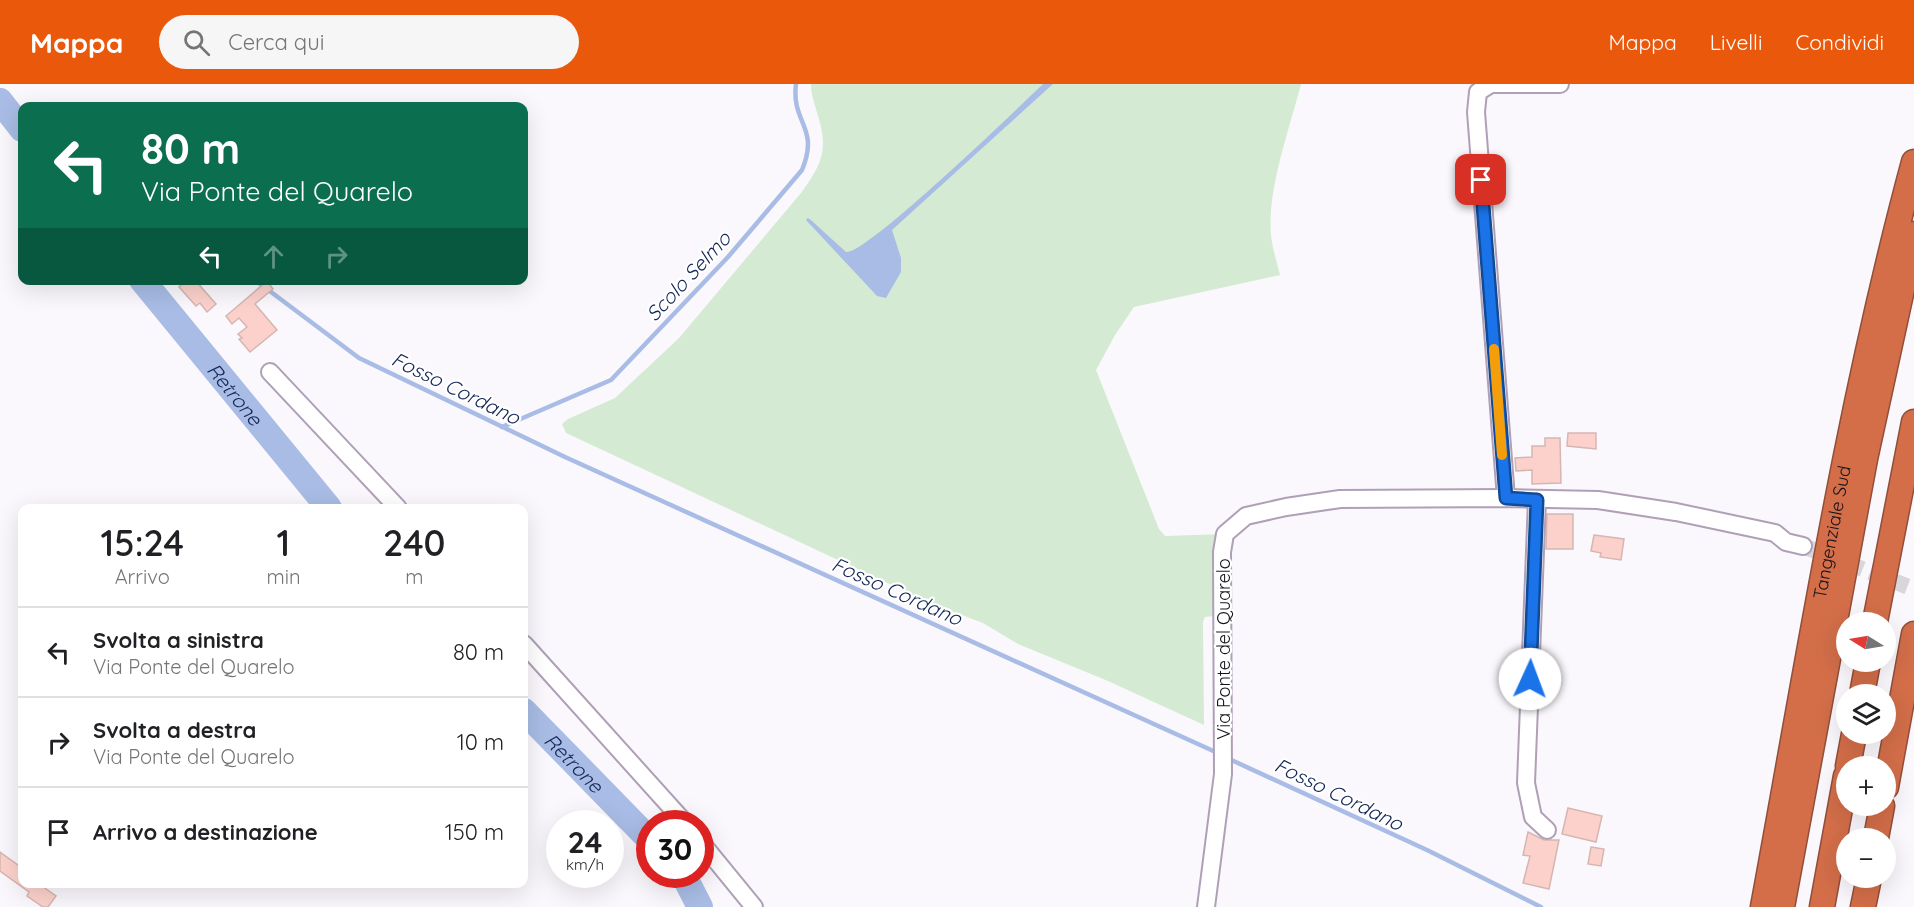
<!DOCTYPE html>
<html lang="it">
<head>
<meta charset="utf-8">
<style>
  :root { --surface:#fff; --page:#f6f6f6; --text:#202124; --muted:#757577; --line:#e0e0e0; --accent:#ea580c }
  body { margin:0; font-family:Quicksand,sans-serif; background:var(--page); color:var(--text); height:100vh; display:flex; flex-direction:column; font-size:22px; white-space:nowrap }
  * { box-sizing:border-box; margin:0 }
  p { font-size:20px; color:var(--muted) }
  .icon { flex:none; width:33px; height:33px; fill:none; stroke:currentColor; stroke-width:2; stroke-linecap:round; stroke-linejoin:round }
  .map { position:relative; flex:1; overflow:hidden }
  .details { position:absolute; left:18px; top:420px; width:510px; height:384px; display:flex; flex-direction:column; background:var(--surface); border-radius:12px; box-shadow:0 6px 24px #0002 }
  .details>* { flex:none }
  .top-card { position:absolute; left:18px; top:18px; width:510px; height:183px; border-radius:12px; box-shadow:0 6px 24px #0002; background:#0b6e4f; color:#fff; overflow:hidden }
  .needle { width:39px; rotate:281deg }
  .tools { position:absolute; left:1836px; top:528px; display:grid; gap:12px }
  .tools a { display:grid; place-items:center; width:60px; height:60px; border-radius:50%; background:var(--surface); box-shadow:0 6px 24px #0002; font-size:30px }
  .speed { position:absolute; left:546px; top:726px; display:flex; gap:12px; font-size:30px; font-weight:700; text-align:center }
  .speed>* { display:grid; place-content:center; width:78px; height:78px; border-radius:50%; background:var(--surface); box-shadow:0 6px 24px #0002; line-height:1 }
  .speed small { font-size:15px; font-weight:400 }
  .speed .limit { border:9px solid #d22; background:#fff; color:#111 }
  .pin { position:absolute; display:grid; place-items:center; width:51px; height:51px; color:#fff; margin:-26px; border-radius:12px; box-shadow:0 3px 9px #0006 }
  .me { position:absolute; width:66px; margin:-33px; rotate:2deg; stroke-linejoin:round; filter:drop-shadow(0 0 4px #0008) }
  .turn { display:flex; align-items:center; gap:21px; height:126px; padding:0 24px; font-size:27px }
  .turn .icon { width:78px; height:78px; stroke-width:2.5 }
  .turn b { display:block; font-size:42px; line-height:51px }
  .lanes { display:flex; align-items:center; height:57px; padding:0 24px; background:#0003; justify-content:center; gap:30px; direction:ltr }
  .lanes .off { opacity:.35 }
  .eta { display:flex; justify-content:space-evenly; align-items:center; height:102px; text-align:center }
  .eta b { font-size:36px; font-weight:600; line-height:42px }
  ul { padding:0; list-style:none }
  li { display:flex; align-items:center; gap:18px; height:90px; padding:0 24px; border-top:2px solid var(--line) }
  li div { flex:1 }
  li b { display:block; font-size:22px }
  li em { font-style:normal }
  header { display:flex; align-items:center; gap:36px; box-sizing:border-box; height:84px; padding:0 30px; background:var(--accent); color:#fff }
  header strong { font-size:28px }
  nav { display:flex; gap:33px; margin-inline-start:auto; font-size:21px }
  .search { width:420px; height:54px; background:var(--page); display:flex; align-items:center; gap:15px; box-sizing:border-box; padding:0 21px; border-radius:33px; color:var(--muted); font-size:22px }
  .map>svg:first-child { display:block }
  .green { fill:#d5ead2 }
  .water { fill:#a8bce5 }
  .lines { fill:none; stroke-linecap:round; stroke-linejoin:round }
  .stream { stroke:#a8bce5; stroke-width:4.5 }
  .river { stroke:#a8bce5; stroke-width:26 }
  .building { fill:#fcd1cb; stroke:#d5b6b1; stroke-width:1.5 }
  .minor-tunnel { stroke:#d9d6db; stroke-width:16; stroke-dasharray:16 8; stroke-linecap:butt }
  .minor-casing { stroke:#afa0b7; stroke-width:20 }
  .highway-casing { stroke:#914e39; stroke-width:27 }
  .minor { stroke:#fff; stroke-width:16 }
  .highway { stroke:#d36e49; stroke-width:24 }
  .route-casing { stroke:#114b97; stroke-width:15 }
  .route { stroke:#1a73e8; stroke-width:10 }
  .slow { stroke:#f59e0b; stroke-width:10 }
  .labels { text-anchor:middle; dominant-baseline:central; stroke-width:4.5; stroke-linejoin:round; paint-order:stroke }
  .street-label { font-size:18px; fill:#17121a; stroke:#fff }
  .water-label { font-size:20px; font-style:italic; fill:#122657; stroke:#fff }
</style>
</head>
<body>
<header>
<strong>Mappa</strong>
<div class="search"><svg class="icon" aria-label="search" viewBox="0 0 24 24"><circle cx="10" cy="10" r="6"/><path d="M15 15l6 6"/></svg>Cerca qui</div>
<nav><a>Mappa</a><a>Livelli</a><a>Condividi</a></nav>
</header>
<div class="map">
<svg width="1914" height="823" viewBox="0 0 1914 823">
  <rect width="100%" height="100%" fill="#fbf8fd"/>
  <path class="green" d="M811,0H1301C1290,43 1267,106 1271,150C1272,164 1277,178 1280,191L1134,223L1115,251L1096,286L1159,445L1165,452L1225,450L1223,531L1205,533L1203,538L1204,641L1108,597L1018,560L983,539L930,519L566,349L562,340L568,335L615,314L679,254L801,109C821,81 829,67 818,32C815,20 811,12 811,0Z"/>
  <path class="water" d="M1043,0H1053L892,146L901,174V188L886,214L877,212L806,136L808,134L812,137L846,168C866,171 1019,23 1043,0Z"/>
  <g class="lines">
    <g class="stream">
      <polyline points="255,196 359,274 565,373 1220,670"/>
      <path d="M502,343L611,296L728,173L802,86C820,42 791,40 796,0"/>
      <polyline points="1227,674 1427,766 1541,823"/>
    </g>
    <g class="river">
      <polyline points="0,17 22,45"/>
      <path id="s1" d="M142,196L329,424"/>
      <path id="s2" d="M524,627L650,756"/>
      <polyline points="683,790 700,823"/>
    </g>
  </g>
  <g class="building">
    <polygon points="186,196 195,196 216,220 207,228 200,219 196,222 179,203"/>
    <polygon points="267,197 273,205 255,220 277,246 250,268 239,255 242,254 238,250 247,243 239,234 232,240 226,232"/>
    <polygon points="1568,349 1596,349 1596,365 1567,362"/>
    <polygon points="1545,354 1560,354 1561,399 1532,400 1532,386 1516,387 1515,374 1532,373 1532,362 1545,362"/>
    <polygon points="1547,430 1573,430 1573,465 1546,465"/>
    <polygon points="1594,451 1624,455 1621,476 1600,473 1601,469 1591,467"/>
    <polygon points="1568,724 1602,732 1596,758 1562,750"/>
    <polygon points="1528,748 1544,756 1559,756 1549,805 1523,799 1530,772 1523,771"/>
    <polygon points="1591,763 1604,765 1601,782 1588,780"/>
    <polygon points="0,768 22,784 22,800 39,800 56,812 48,823 43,823 27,812 29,808 0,787"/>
  </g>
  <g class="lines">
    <polyline class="minor-tunnel" points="1803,462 1914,505"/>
    <g class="minor-casing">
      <g id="minor">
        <polyline points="1491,0 1478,8 1476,28 1506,414"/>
        <polyline points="1493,0 1560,0"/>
        <polyline points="270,288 398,424"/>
        <polyline points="1537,416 1526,699 1533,733 1547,746"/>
        <polyline points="524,560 686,740"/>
        <polyline points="700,757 754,823"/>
        <polyline points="1206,823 1223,690 1222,468 1225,450 1246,432 1286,423 1340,415 1506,414 1598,416 1676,428 1775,449 1786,458 1803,462"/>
      </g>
    </g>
    <g class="highway-casing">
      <g id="highway">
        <polyline points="1875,538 1914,338"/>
        <polyline points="1862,610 1868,578"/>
        <polyline points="1848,682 1854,650"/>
        <polyline points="1886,703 1914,550"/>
        <polyline points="1876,754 1882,722"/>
        <path id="s3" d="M1763,823C1809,574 1848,322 1914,78"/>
        <polyline points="1782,823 1865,375 1914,150"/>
        <polyline points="1822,823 1846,692"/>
        <polyline points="1863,823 1869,794"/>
      </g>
    </g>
    <use href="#minor" class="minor"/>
    <use href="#highway" class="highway"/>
  </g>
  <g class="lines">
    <g class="route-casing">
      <polyline id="route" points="1481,96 1506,414 1537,416 1530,595"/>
    </g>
    <use href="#route" class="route"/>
    <polyline class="slow" points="1494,265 1502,371"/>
  </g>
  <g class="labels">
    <g class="street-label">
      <text stroke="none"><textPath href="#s3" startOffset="381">Tangenziale Sud</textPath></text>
      <text transform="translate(1223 565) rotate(-90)">Via Ponte del Quarelo</text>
    </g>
    <g class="water-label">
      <text transform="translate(688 192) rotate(-47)">Scolo Selmo</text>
      <text transform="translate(456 304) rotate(26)">Fosso Cordano</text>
      <text stroke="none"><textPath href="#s1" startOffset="147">Retrone</textPath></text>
      <text transform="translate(897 507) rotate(24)">Fosso Cordano</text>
      <text stroke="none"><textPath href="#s2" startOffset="72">Retrone</textPath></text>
      <text transform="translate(1339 710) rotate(26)">Fosso Cordano</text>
    </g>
  </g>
</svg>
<div class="tools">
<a><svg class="needle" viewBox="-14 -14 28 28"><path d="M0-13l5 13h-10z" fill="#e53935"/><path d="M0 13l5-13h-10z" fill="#757577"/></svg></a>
<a><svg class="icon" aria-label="layers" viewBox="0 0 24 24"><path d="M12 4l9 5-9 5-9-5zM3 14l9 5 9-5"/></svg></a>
<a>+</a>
<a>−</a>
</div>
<div class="speed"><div>24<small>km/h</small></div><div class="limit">30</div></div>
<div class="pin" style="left:1481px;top:96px;background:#d93025"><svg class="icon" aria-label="arrive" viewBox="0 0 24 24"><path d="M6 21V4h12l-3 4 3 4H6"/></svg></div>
<svg class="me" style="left:1530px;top:595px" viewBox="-20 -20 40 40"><circle r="19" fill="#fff"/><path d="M0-13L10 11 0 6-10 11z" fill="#1a73e8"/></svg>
<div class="top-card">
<div class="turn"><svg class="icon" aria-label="left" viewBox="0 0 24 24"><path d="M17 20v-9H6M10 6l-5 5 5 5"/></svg><div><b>80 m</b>Via Ponte del Quarelo</div></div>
<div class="lanes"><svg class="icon" aria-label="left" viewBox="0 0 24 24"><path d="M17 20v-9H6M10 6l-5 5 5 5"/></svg><svg class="icon off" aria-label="ahead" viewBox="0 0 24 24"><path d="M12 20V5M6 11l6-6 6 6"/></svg><svg class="icon off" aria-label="right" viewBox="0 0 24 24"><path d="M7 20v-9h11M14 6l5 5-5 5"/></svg></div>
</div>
<section class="details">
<div class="eta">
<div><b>15:24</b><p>Arrivo</p></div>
<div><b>1</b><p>min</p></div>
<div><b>240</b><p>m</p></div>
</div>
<ul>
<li><svg class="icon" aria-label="left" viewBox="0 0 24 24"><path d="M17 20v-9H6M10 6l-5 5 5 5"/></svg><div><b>Svolta a sinistra</b><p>Via Ponte del Quarelo</p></div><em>80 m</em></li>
<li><svg class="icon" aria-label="right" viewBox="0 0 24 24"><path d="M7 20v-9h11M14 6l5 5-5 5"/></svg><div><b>Svolta a destra</b><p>Via Ponte del Quarelo</p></div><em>10 m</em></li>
<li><svg class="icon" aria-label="arrive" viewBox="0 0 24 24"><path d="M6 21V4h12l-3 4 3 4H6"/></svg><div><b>Arrivo a destinazione</b></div><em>150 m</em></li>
</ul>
</section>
</div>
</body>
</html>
